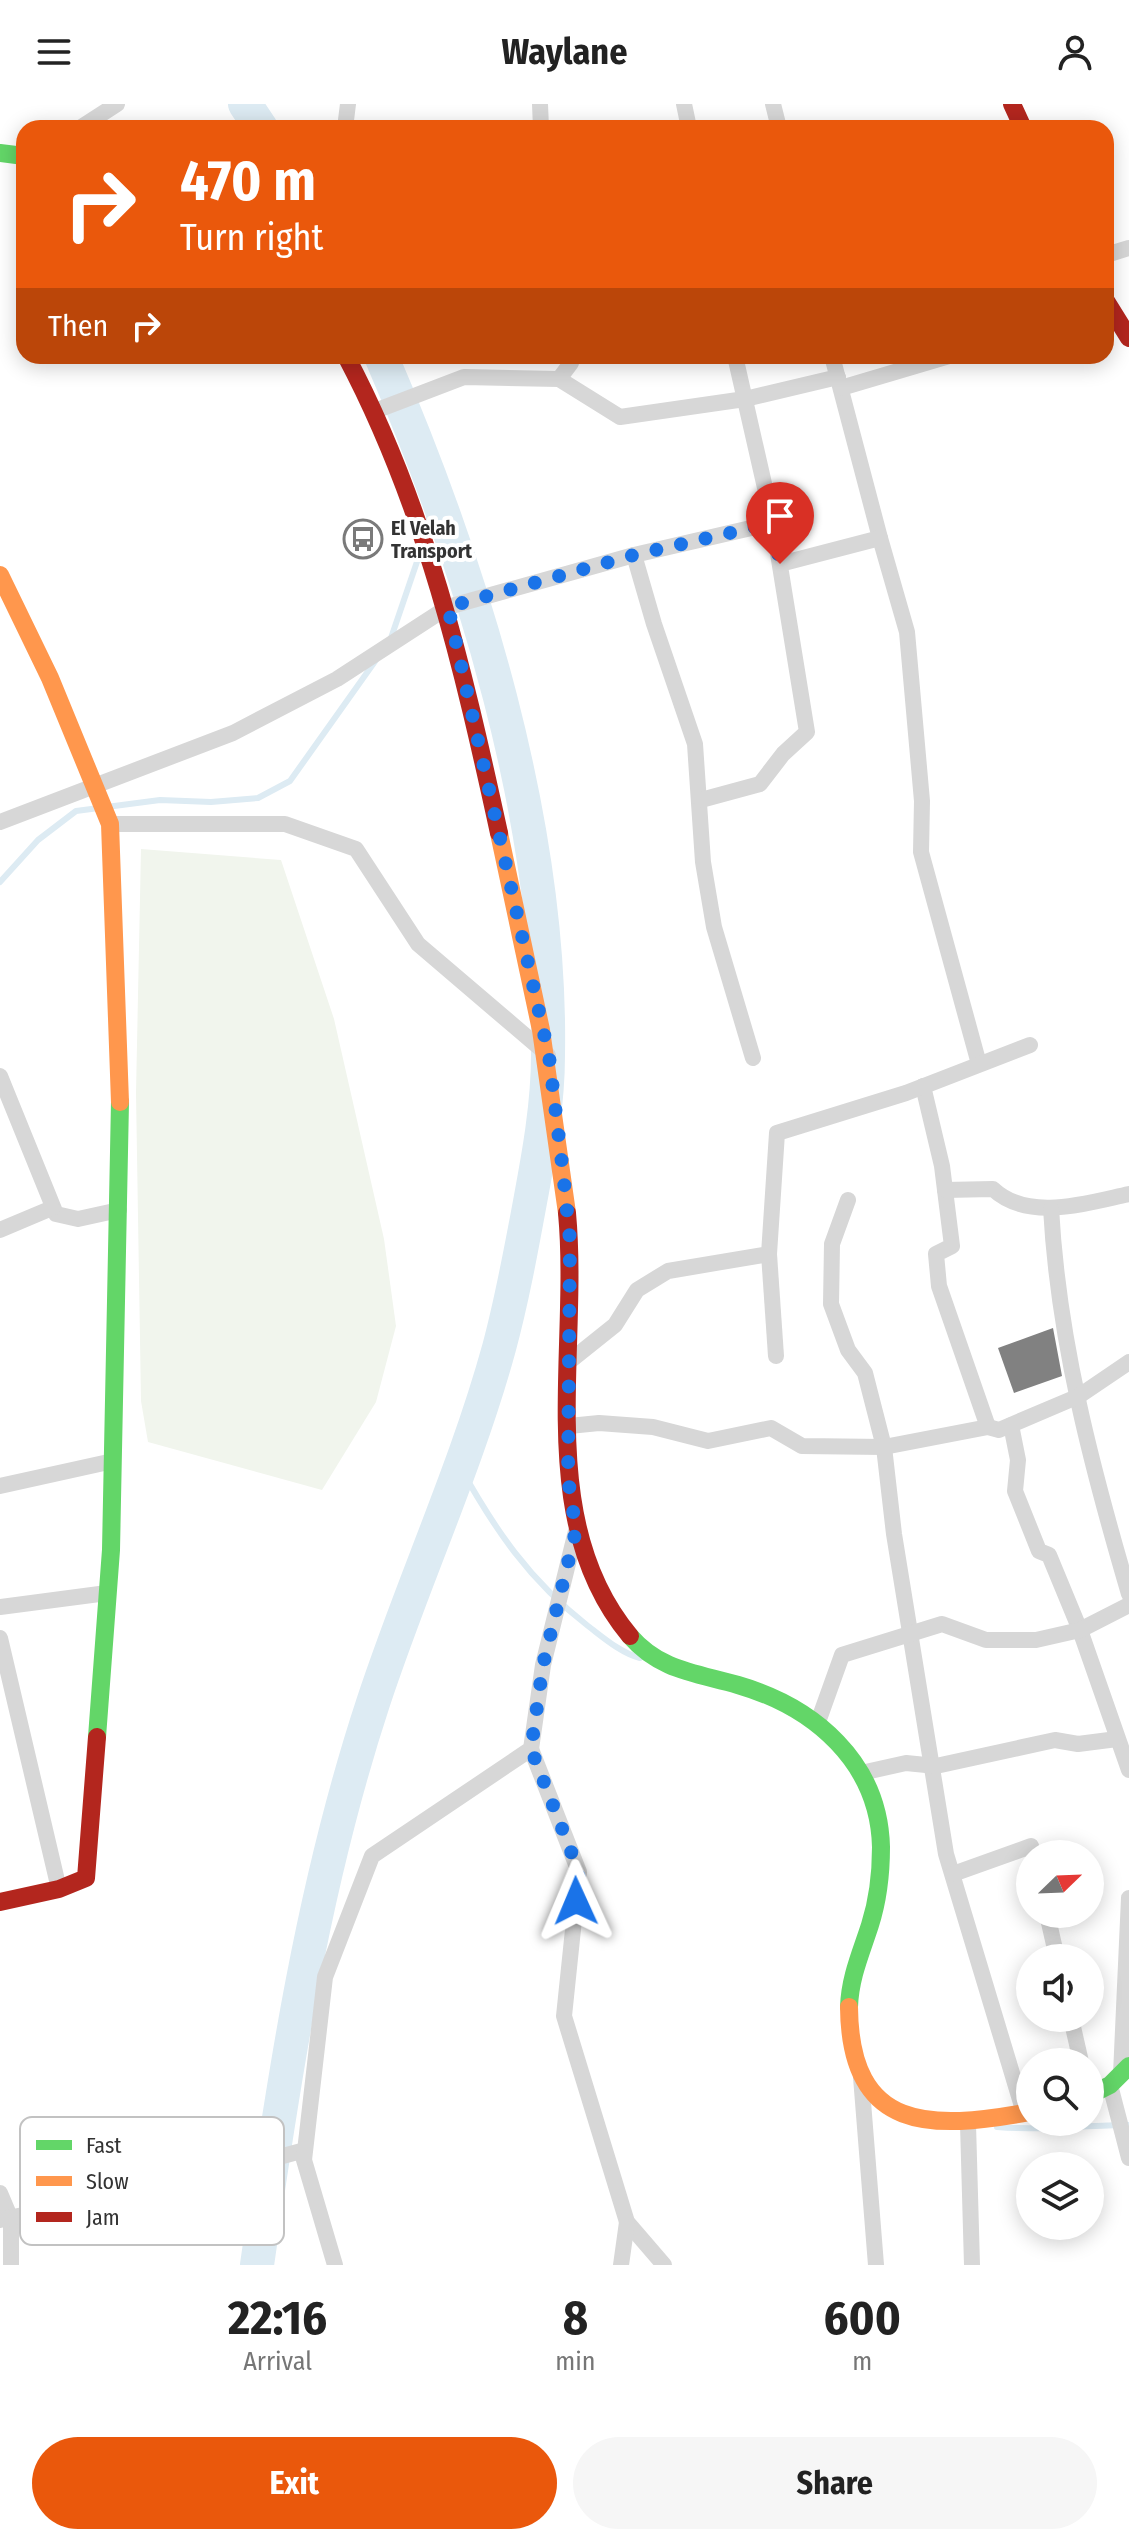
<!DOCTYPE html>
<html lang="en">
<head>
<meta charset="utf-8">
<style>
  :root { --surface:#fff; --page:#f6f6f6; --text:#222; --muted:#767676; --accent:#ea580c }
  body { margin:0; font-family:"Fira Sans Condensed",sans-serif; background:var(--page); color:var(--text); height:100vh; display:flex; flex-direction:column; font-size:30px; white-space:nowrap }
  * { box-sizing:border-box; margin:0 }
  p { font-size:26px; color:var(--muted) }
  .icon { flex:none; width:44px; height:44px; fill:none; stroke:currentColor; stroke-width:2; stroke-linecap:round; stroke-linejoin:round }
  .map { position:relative; height:2161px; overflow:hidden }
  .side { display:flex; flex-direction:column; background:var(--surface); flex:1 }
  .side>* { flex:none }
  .hud { position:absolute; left:16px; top:16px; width:1098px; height:244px; border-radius:24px; box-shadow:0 4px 20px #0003; background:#ea580c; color:#fff; overflow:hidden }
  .needle { width:52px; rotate:67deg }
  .buttons { position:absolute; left:1016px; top:1736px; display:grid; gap:16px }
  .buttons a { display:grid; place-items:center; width:88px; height:88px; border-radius:50%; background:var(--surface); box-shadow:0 4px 20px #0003; font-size:40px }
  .pin { position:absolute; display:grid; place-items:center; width:68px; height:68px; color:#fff; margin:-82px -34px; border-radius:50% 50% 50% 0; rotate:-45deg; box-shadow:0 0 8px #0007 }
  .pin .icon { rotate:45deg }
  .me { position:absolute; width:88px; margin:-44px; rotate:359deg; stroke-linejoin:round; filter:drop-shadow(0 0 6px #0008) }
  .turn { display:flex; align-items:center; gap:28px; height:168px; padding:0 32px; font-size:36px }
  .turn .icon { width:104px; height:104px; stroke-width:2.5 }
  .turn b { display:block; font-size:56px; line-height:68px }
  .then { display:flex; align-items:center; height:76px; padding:0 32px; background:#0003; gap:16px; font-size:30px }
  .eta { display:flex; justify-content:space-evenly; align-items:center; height:136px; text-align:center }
  .eta b { font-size:48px; font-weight:700; line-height:56px }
  .cta { display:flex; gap:16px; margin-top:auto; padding:16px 32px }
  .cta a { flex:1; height:92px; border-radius:48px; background:var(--accent); color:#fff; font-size:32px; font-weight:700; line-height:92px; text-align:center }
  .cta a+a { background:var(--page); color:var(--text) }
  header { display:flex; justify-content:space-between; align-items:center; height:104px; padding:0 32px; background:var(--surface); font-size:36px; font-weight:700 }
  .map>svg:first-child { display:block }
  .green { fill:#f1f5ed }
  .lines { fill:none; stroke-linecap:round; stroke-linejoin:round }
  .stream { stroke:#ddebf3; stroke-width:6 }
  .river { stroke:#ddebf3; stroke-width:34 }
  .building { fill:#818181 }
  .street { stroke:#d7d7d7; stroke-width:16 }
  .fast { stroke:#63d668; stroke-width:18 }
  .slow { stroke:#ff974d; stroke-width:18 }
  .jam { stroke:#b3261e; stroke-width:18 }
  .route { stroke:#1a73e8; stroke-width:14; stroke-dasharray:0 25.2 }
  .labels { text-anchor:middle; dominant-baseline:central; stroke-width:8; stroke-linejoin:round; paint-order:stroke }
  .poi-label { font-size:20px; font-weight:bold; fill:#333; stroke:#fff; text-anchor:start }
  .key { fill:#fff; stroke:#c2c2c2; stroke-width:2 }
  .key-label { font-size:22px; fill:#333 }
</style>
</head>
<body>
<header><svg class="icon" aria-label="menu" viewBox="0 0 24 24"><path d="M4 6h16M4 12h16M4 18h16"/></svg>Waylane<svg class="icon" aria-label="person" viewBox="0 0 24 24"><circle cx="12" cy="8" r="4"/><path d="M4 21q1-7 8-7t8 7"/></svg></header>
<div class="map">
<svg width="1129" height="2161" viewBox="0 0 1129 2161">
  <rect width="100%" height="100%" fill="#fff"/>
  <polygon class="green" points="141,745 281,756 334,915 384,1135 396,1222 376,1298 322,1386 148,1338 141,1297 136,989"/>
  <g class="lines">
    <g class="stream">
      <polyline points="428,420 434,391"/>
      <polyline points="391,534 421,446"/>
      <polyline points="0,778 38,736 76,707 160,696 211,698 258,694 290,677 376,556"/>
      <path d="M459,1361C495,1426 529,1476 588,1522C604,1534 621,1549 640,1554"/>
      <path d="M997,2023C1041,2027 1085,2021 1129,2021"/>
    </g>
    <g class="river">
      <polyline points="245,0 261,24"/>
      <path d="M257,2161C284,1972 313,1781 373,1599C412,1480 466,1364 499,1244C512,1196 521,1147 530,1098C539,1050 548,1000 548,951C552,719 472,463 381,252"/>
    </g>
  </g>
  <polygon class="building" points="1053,1224 1062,1272 1014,1289 998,1244"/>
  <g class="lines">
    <g class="street">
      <polyline points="540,0 541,24"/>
      <polyline points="684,0 689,24"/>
      <polyline points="773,0 779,24"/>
      <polyline points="80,24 117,0"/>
      <polyline points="345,24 348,0"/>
      <polyline points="1106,151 1129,144"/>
      <polyline points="832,252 880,434"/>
      <polyline points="559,275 571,259 570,252"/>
      <polyline points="841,284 949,252"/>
      <polyline points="375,307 464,273 559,275 620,313 745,295 838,273"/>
      <polyline points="634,451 654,520 695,640 703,758 714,823 753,954"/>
      <polyline points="780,460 880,434 907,528 922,697 921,748 979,960"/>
      <polyline points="701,696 760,680 783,650 807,628 773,419 735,252"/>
      <polyline points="0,718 233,629 337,575 448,503 634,451 773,419"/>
      <polyline points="110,720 285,720 356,745 418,840 548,951"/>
      <polyline points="0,972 56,1110 78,1115 119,1106"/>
      <polyline points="923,982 942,1062 952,1142 936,1150 939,1182 988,1323"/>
      <path d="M945,1086L993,1085C1028,1118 1087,1099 1129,1090"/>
      <polyline points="848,1096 832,1140 831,1200 848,1246 865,1269 884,1343 894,1430 946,1750 1024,2009"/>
      <path d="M1051,1104C1058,1236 1092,1364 1129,1490"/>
      <polyline points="0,1126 52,1104"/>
      <polyline points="769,1150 776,1252"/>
      <polyline points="570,1257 615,1221 637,1186 668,1167 769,1150 777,1029 906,989 1030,941"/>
      <polyline points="1011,1321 1018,1356 1015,1387 1039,1447 1049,1451 1080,1526 1129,1666"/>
      <polyline points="569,1322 599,1319 653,1323 708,1337 771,1324 802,1342 884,1343 988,1323 999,1326 1079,1292 1129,1258"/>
      <polyline points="0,1382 113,1357"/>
      <polyline points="0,1503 107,1489"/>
      <polyline points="0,1534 59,1785"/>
      <polyline points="818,1618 842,1551 942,1520 986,1536 1036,1536 1080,1526 1129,1501"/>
      <polyline points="531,1645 579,1768 564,1912 627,2118 664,2161"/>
      <polyline points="861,1669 906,1659 936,1662 1055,1636 1078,1640 1117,1635"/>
      <polyline points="953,1770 1031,1742 1033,1750"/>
      <polyline points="1047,1810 1057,1854"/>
      <polyline points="1071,1914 1081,1958"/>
      <polyline points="1121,1970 1129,1794"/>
      <polyline points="861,1973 876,2161"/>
      <polyline points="1110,1981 1129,2054"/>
      <polyline points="968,2020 972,2161"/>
      <polyline points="0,2089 11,2115 11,2161"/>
      <polyline points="0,2116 212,2071 305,2046"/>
      <polyline points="335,2161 304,2056 325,1873 372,1752 531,1645 543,1561 576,1427"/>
      <polyline points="621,2161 627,2118"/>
    </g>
    <g class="fast">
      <polyline points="0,49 24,52"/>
      <path d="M630,1532C660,1567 697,1569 738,1581C814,1603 879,1658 881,1743C881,1769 878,1796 870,1821C861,1849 850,1873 849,1903"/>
      <polyline points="97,1633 111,1446 120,998"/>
      <polyline points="1090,1991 1110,1981 1129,1962"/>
    </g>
    <g class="slow">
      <polyline points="0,471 50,574 110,720 120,998"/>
      <polyline points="499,729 541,926 567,1109"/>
      <path d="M849,1903C850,2029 931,2026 1030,2008"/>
    </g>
    <g class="jam">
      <polyline points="1012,0 1023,24"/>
      <polyline points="1106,197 1129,234"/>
      <path d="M346,252C426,403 463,564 499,729"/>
      <path d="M567,1109C580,1249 533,1416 630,1532"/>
      <polyline points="0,1798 59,1785 86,1774 97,1633"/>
    </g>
  </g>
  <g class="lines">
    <polyline class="route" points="576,1797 579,1768 531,1645 543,1561 576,1426 568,1375 570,1136 563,1068 549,952 448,503 634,451 773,419 780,460"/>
  </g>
  <defs>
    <g id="bus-ring" transform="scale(2)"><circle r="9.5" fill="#fff" stroke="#7a7a7a" stroke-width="1.5"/><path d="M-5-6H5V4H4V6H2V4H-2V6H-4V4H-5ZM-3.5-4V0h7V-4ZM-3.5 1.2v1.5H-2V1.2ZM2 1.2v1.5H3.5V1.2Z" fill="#7a7a7a"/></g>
  </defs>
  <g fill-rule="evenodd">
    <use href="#bus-ring" x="363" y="435"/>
  </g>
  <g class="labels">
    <g class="poi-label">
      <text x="391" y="424">El Velah<tspan x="391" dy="23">Transport</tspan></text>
    </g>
  </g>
  <rect x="20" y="2013" width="264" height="128" rx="12" class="key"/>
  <rect x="36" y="2036" width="36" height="10" fill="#63d668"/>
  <rect x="36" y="2072" width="36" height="10" fill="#ff974d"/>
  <rect x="36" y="2108" width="36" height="10" fill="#b3261e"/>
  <g class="key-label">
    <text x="86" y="2049">Fast</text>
    <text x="86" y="2085">Slow</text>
    <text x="86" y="2121">Jam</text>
  </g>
</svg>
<div class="buttons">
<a><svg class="needle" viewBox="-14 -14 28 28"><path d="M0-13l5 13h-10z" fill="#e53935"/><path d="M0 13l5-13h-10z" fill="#767676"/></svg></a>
<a><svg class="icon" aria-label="sound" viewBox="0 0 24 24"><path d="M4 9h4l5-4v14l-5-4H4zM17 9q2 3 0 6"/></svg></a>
<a><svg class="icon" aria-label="search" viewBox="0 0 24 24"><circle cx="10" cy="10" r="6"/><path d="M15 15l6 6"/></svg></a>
<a><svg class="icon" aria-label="layers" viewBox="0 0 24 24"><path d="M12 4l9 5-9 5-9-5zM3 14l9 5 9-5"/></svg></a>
</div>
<div class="pin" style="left:780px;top:460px;background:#d93025"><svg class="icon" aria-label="arrive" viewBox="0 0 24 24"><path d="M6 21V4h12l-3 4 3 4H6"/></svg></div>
<svg class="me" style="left:576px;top:1797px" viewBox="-20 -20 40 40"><path d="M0-17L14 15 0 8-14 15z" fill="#1a73e8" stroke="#fff" stroke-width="4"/></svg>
<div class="hud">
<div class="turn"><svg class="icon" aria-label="right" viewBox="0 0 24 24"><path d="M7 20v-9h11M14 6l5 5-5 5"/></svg><div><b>470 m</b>Turn right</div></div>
<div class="then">Then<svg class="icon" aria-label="right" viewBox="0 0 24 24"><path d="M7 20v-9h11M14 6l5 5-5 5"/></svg></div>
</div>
</div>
<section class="side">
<div class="eta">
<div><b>22:16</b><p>Arrival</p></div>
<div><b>8</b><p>min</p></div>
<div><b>600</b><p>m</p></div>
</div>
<div class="cta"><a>Exit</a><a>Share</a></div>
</section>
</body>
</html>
